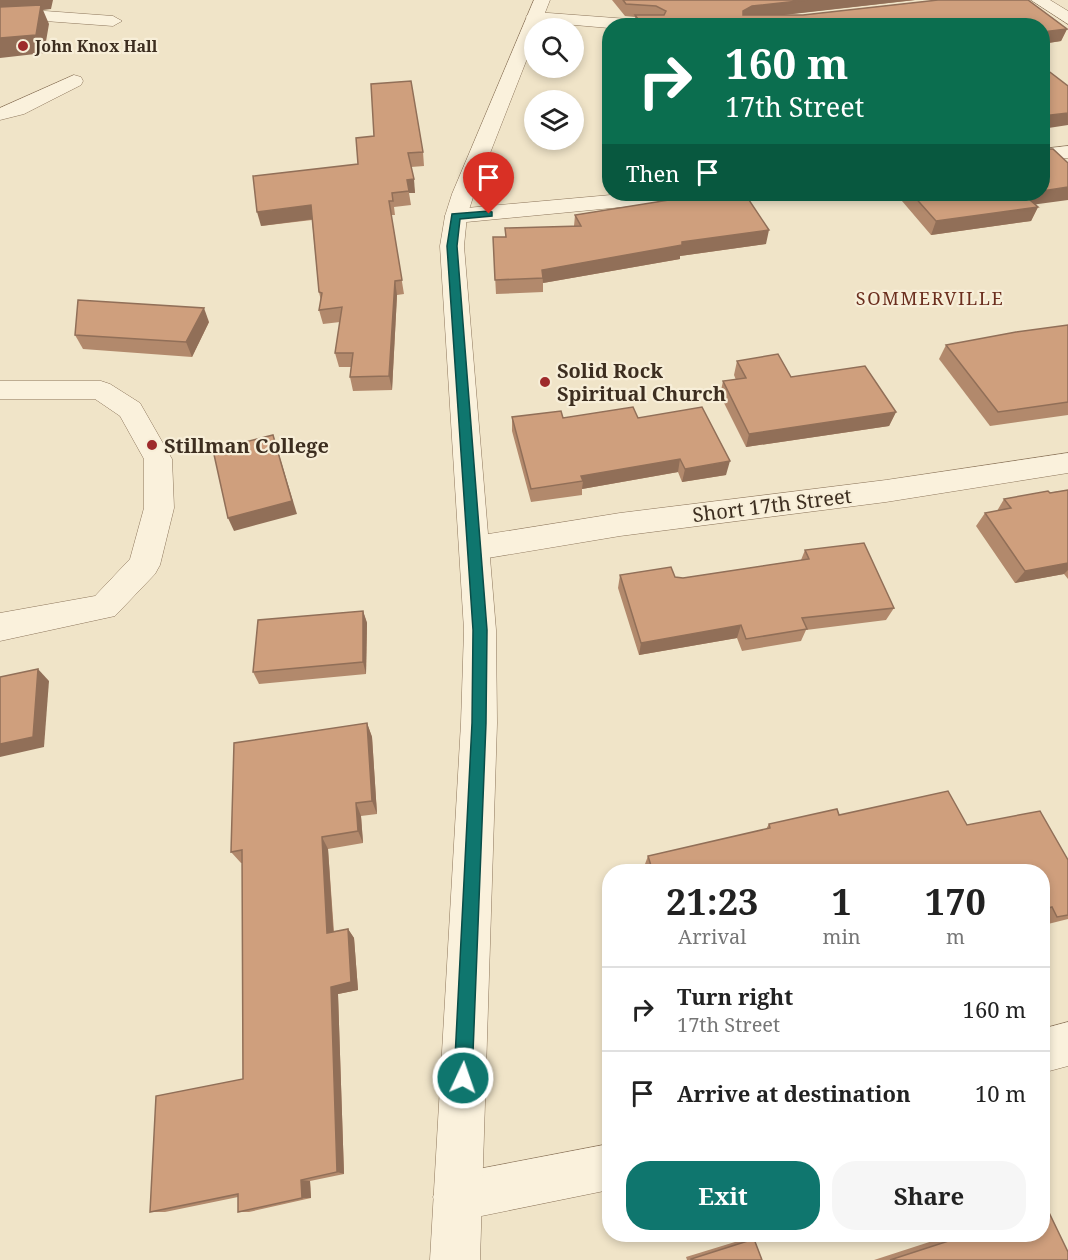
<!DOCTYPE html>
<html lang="en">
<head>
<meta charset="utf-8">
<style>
  :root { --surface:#fff; --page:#f6f6f6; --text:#222; --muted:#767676; --line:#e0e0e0; --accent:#0f766e }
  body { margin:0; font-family:"Noto Serif",serif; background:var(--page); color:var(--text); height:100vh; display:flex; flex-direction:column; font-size:22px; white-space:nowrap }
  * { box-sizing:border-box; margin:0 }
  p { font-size:20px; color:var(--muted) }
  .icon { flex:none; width:33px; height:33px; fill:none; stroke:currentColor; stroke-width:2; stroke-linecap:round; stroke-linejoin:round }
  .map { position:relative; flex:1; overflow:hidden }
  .drawer { position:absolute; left:602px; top:864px; width:448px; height:378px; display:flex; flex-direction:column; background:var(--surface); border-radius:24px; box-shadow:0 3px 9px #0003 }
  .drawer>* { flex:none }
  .hud { position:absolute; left:602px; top:18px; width:448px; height:183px; border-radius:24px; box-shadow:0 3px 9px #0003; background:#0b6e4f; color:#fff; overflow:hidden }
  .buttons { position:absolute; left:524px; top:18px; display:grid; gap:12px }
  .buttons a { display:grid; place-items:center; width:60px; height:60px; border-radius:50%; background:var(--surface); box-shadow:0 3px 9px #0003; font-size:30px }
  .pin { position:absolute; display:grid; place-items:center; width:51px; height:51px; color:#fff; margin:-62px -26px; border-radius:50% 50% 50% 0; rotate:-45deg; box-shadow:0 0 6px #0007 }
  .pin .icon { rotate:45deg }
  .me { position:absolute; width:66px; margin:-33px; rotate:3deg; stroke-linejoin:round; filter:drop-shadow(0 0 4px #0008) }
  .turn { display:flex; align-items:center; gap:21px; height:126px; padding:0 24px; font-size:27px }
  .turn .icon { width:78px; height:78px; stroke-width:2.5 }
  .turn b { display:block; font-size:42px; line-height:51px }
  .then { display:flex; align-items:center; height:57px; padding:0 24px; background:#0003; gap:12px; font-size:22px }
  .eta { display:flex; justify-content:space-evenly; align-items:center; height:102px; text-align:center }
  .eta b { font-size:36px; font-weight:700; line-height:42px }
  .button { display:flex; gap:12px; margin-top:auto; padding:12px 24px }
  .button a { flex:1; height:69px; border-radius:24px; background:var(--accent); color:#fff; font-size:24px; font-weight:700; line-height:69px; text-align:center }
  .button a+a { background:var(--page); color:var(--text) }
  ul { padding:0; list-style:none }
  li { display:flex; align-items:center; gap:18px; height:84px; padding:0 24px; border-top:2px solid var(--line) }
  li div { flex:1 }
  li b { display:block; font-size:22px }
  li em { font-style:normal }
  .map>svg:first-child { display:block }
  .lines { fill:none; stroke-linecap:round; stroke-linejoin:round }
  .minor-casing { stroke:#8d765c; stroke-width:1 }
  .tertiary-casing { stroke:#8d765c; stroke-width:1 }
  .minor { fill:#faf1dc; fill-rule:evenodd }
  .tertiary { fill:#faf1dc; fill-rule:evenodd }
  .wall { fill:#b2896c }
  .shaded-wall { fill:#916f58 }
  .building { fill:#cf9f7d; stroke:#916f58; stroke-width:1.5 }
  .route { fill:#0f766e; stroke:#0a4d48; stroke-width:1.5 }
  .poi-dot { fill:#9e2a2b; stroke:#f7eed8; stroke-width:2 }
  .labels { text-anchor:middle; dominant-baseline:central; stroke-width:4.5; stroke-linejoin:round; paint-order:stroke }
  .far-poi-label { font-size:16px; font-weight:bold; fill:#3d2e20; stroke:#f7eed8; text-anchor:start }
  .far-neighbourhood-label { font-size:18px; letter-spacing:1.5px; fill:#6b2e1e; stroke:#f7eed8 }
  .poi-label { font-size:20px; font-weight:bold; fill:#3d2e20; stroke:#f7eed8; text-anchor:start }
  .street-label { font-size:20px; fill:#3d2e20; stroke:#f7eed8 }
</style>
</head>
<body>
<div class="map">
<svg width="1068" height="1260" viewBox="0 0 1068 1260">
  <rect width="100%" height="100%" fill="#f0e4c8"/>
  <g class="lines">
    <g class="minor-casing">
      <g id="minor">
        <polygon points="1031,0 1050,0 1068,11 1068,24"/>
        <polygon points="45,11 113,16 122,21 113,26 45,21 0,24 0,14"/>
        <polygon points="535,12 655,21 663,26 609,26 609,28 529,21 526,17 529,13"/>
        <polygon points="74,75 81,77 83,81 81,85 24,114 0,120 0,108"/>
        <polygon points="1068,146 1068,158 1042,161 1042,149"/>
        <polygon points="622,194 696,194 693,199 685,201 456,223 448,221 445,216 448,211 456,209"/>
        <polygon points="0,381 101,381 110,384 140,403 172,459 174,508 160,565 155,574 115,616 0,641 0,613 95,596 130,559 144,508 144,459 120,416 95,399 0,399"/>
        <polygon points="1068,453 1068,473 886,502 620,536 476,560 465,556 461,548 465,540 476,536 620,513 886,480"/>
        <polygon points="1068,1022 1068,1066 1042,1073 1042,1029"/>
        <polygon points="609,1144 609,1190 457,1221 440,1214 433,1197 440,1180 457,1173"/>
      </g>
    </g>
    <g class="tertiary-casing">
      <polygon id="tertiary" points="534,0 550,0 539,28 534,28 534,41 474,194 467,216 464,246 496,630 497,723 480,1260 430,1260 461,723 464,630 440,246 445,216 452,194"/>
    </g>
    <use href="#minor" class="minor"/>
    <use href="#tertiary" class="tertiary"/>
  </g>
  <g class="wall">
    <polygon points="612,0 915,0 781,15 803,15 938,0 1028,0 1067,29 1061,41 1042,44 1042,26 634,26 635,17 625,16"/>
    <polygon points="356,138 423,152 424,166 411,167 415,193 409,193 411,205 394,207 395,215 391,215 404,294 397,295 392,390 353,391 350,377 351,367 339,367 335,353 340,322 323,324 319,310 321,301 319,292 312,220 261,226 358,164"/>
    <polygon points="688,194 745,194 766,244 680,256 680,259 543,283 543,292 496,294 493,237 505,237 574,226 575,215 688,197"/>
    <polygon points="896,194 1042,194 1036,205 1038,207 1031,221 931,235"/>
    <polygon points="209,322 192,357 83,349 75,335"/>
    <polygon points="1068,325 1068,415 990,426 939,359 946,345"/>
    <polygon points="737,361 791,377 896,412 889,426 746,447 720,395 723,381 736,380 734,375"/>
    <polygon points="512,417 638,418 726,475 682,482 678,472 582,489 582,495 531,502 512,431"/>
    <polygon points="1068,490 1068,579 1064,574 1015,583 976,526 985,513 997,511 1004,499"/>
    <polygon points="805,550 894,608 886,620 806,630 801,641 742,651 737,638 639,655 618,588 620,575 683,578 801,560"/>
    <polygon points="363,611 367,623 366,674 259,684 253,672"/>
    <polygon points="367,723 372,737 377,814 361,816 363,843 328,849 334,932 348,929 354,938 358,990 338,994 344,1174 310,1181 311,1198 249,1212 238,1212 238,1197 165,1212 150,1212 243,1079 242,863 241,863 231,852"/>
    <polygon points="839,815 967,825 1068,860 1068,919 1044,925 1042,922 1042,872 648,872 645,864 648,856 766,829 769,824"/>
    <polygon points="954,1234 1042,1234 1068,1260 874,1260"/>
    <polygon points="748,1238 754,1239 762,1260 687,1260 686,1257"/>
  </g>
  <g class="shaded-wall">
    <polygon points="0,0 53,0 51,9 43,10 49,24 44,53 0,58"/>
    <polygon points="807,0 915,0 750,19 741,24 743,11 752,6"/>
    <polygon points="1067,29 1061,41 1042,44 1042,32"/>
    <polygon points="1068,113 1068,125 1042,129 1042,116"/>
    <polygon points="414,179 415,193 409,193 407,180"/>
    <polygon points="1068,187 1068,200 1016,207 1023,194 1042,194 1042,191"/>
    <polygon points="311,205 314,219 261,226 257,212"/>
    <polygon points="1038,207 1031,221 931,235 936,221"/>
    <polygon points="769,230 766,244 680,256 680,259 543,283 542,270 682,242"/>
    <polygon points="395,281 397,295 392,390 389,376"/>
    <polygon points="204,308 209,322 192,357 186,342"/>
    <polygon points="896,412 889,426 746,447 749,434"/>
    <polygon points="273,435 297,514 234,531 228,518"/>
    <polygon points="680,459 678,472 582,489 583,481 581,476"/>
    <polygon points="730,461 726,475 682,482 685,469"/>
    <polygon points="1068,563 1068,570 1064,574 1015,583 1025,571"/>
    <polygon points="363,611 367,623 366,674 363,662"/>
    <polygon points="741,625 737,638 639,655 641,643"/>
    <polygon points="38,669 49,681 44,747 0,757 0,744"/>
    <polygon points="367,723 372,737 377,814 372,801"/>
    <polygon points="356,803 361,816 363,843 358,831"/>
    <polygon points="322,837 328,849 334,942 327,933"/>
    <polygon points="348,929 354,938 358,990 338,994 344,1174 337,1172 331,987"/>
    <polygon points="301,1180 310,1181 311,1198 302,1198"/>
  </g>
  <g class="building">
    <polygon points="623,0 807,0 752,6 743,11 743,15 803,15 938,0 1028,0 1067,29 1042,32 1042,26 643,26 635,15 664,15 666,11 656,6 626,4"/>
    <polygon points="41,5 36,35 0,38 0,7"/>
    <polygon points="1042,66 1068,86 1068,113 1042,116"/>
    <polygon points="411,81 423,152 408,153 414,179 407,180 409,191 392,193 393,201 389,201 402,280 395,281 389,376 350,377 353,353 335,353 342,307 319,310 322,293 319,292 311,205 257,212 253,176 358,164 356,138 374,136 371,84"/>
    <polygon points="1042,140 1046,144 1047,149 1053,149 1068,163 1068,187 1042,191"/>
    <polygon points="692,194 745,194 769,230 682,242 682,245 542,270 543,278 495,280 493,237 506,237 505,228 581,226 575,215 694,196"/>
    <polygon points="912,194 1024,194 1023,194 1038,207 936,221"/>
    <polygon points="78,300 204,308 186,342 75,335"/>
    <polygon points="1068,325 1068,402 998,412 946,345 1016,332"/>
    <polygon points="778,354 791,377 865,366 896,412 749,434 723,381 746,378 737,361"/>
    <polygon points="633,407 638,418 702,407 730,461 685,469 680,459 581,476 583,481 531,489 512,417 561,411 563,418"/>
    <polygon points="273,435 292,501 228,518 213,450"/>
    <polygon points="1068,490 1068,563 1025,571 985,513 1011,508 1004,499 1048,491 1050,493"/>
    <polygon points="864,543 894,608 802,618 807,629 746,639 741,625 641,643 620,575 671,567 675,577 683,578 809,559 805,550"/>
    <polygon points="363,611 363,662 253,672 258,620"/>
    <polygon points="38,669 33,737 0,744 0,677"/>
    <polygon points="367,723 372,801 356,803 358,831 322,837 327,933 348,929 351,982 331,987 337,1172 301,1180 302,1198 238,1212 238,1194 150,1212 156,1096 243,1079 242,850 231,852 234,743"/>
    <polygon points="948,791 967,825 1040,811 1068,860 1068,915 1057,917 1052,907 1042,910 1042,872 653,872 648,856 770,828 769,824 837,809 839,815"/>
    <polygon points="1042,1198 1068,1252 1068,1260 890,1260 970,1234 1042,1234"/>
    <polygon points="754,1239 762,1260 691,1260 691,1259"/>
  </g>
  <polygon class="route" points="489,211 492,212 492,216 460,219 457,246 487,630 486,723 472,1078 469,1085 463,1088 456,1085 454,1078 472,723 473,630 447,246 452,214"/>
  <g class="poi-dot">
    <circle cx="23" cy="46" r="6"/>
    <circle cx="545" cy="382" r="6"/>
    <circle cx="152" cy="445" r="6"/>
  </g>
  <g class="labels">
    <g class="far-poi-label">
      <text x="35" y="46">John Knox Hall</text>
    </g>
    <g class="far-neighbourhood-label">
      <text x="930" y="298">SOMMERVILLE</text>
    </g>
    <g class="poi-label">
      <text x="557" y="370">Solid Rock<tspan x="557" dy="23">Spiritual Church</tspan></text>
      <text x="164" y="445">Stillman College</text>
    </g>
    <g class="street-label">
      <text transform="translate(772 505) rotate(-7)">Short 17th Street</text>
    </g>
  </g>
</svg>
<div class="buttons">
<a><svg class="icon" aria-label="search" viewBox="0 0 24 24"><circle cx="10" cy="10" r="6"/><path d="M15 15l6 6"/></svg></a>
<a><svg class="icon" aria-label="layers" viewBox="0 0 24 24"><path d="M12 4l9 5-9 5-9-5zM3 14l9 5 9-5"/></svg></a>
</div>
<div class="pin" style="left:489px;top:214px;background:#d93025"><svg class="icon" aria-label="arrive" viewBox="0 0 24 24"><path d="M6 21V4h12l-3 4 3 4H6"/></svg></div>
<svg class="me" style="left:463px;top:1078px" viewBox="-20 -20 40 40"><circle r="17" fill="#0f766e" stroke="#fff" stroke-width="3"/><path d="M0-11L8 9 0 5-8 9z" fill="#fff"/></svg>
<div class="hud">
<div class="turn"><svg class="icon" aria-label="right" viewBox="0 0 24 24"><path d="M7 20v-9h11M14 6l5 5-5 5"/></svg><div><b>160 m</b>17th Street</div></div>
<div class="then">Then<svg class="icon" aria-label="arrive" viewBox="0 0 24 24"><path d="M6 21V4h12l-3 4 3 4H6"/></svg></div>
</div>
<section class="drawer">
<div class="eta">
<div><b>21:23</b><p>Arrival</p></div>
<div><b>1</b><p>min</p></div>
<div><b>170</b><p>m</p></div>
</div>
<ul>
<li><svg class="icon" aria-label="right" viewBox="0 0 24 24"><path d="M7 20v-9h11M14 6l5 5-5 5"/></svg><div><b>Turn right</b><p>17th Street</p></div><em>160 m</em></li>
<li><svg class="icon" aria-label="arrive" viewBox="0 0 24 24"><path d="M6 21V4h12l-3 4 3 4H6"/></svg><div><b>Arrive at destination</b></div><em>10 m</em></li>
</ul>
<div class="button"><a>Exit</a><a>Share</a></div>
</section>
</div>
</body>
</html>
